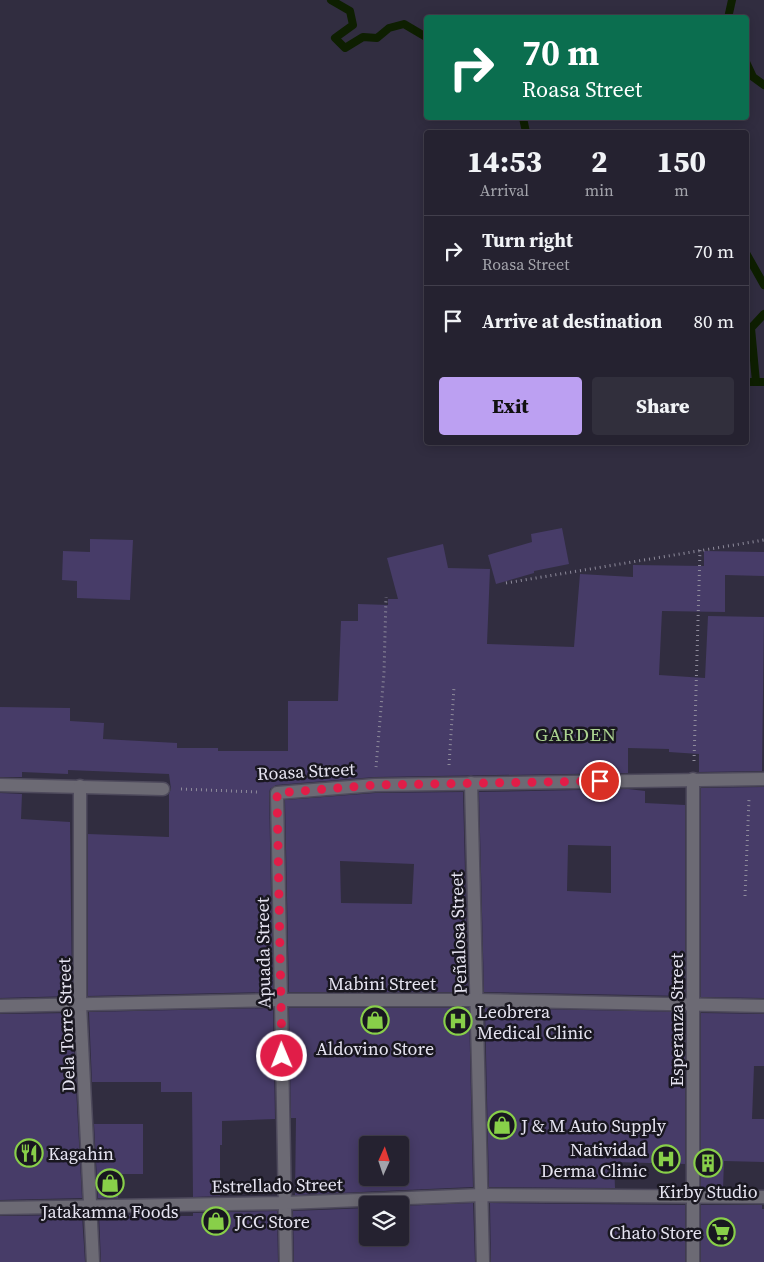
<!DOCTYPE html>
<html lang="en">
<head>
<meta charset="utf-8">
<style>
  :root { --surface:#252230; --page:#312f3c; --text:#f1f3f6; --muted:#a3a4ab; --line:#423f4c; --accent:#bca0f2 }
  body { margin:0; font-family:"Source Serif 4",serif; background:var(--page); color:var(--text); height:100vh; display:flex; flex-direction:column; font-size:19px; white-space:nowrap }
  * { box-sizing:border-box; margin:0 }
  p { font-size:16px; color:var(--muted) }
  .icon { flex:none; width:28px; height:28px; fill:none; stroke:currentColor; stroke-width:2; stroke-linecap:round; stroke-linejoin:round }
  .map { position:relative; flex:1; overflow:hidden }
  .drawer { position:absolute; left:424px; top:130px; width:325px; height:315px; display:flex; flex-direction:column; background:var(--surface); border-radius:5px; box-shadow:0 2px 12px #0003,0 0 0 1px var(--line) }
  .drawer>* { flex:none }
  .top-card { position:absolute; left:424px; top:15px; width:325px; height:105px; border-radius:5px; box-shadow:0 2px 12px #0003,0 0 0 1px var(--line); background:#0b6e4f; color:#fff; overflow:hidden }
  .needle { width:32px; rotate:3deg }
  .buttons { position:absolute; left:359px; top:1136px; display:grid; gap:10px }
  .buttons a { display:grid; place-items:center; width:50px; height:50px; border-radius:5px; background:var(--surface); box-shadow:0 2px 12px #0003,0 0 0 1px var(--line); font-size:25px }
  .pin { position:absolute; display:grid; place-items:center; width:42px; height:42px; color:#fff; margin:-21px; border:2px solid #fff; border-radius:50%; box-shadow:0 1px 5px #0007 }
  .me { position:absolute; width:55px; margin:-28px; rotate:359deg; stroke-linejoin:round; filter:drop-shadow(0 0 4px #0008) }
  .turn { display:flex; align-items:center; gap:18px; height:105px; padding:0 15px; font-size:22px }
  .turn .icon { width:65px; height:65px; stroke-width:2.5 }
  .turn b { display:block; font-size:35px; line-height:42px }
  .eta { display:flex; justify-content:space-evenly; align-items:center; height:85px; text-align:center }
  .eta b { font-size:30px; font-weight:800; line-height:35px }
  .button { display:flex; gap:10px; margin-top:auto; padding:10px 15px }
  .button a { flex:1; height:58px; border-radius:5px; background:var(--accent); color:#111; font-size:20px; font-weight:800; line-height:58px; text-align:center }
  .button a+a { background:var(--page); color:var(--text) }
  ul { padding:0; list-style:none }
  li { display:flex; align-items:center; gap:15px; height:70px; padding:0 15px; border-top:1px solid var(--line) }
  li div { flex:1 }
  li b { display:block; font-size:19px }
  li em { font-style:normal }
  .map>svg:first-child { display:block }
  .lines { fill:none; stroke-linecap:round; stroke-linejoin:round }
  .stream { stroke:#0e1f01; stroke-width:8 }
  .building { fill:#473c68; fill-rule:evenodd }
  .minor-casing { stroke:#4e4a5c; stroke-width:15 }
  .tertiary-casing { stroke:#4e4a5c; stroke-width:15 }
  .path { stroke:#8e8b9b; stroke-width:3; stroke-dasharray:1 4; stroke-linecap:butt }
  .minor { stroke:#6c6a74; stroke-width:12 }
  .tertiary { stroke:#6c6a74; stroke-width:12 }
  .route { stroke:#e11d48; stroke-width:9; stroke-dasharray:0 16.2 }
  .labels { text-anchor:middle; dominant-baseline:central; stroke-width:5; stroke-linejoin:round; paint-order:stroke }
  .street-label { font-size:18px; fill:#e6e4f1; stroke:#191720 }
  .poi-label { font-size:18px; fill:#e6e4f1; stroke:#191720; text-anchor:start }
  .neighbourhood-label { font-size:19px; letter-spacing:1px; fill:#abd28f; stroke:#191720 }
</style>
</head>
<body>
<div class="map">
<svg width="764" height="1262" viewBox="0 0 764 1262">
  <rect width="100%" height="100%" fill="#312d40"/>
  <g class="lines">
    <g class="stream">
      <polyline points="331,0 350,11 353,25 335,38 345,48 363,37 377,38 389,28 404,24 426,37"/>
      <polyline points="728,18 732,0"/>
      <polyline points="746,62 753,77 764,85"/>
      <polyline points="523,118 526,132"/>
      <polyline points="746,253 764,285"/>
      <polyline points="746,382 764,382"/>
      <polyline points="756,382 751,328 764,314"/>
    </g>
  </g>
  <g class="building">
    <polygon points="562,528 569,564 534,571 534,573 496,584 488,555 532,542 531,534"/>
    <polygon points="90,539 133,540 130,600 77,598 77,581 62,580 63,551 90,552"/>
    <polygon points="443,544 448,568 490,569 487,644 574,647 580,574 633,577 633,565 704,566 704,551 764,552 764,576 725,575 725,612 662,611 659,675 705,678 708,616 764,617 762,771 699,772 699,754 669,752 669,749 628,748 628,773 375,777 276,785 270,789 269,793 273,992 88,996 88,834 169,837 169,794 171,789 169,774 68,770 68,774 22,772 22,777 0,777 0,707 70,708 70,721 104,723 103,739 177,743 177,748 218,748 218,751 288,751 288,701 338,701 341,621 358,621 358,604 388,605 388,599 398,599 387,558"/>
    <polygon points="764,787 764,998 701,997 701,788"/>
    <path d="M628,789L645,791V803L685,805V996L484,992L479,792ZM568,845L611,846V893L567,891Z"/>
    <path d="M463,792L468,992H289L285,800L375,793ZM340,861L414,864L412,904L341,903Z"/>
    <polygon points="0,793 22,794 21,819 70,822 72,996 0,998"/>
    <polygon points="273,1008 275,1119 222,1121 222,1145 220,1145 220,1196 193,1197 192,1092 161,1092 161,1082 92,1082 89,1012"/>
    <path d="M289,1008H469L473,1187L295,1195L296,1118H291ZM368,1145H400V1178H368Z"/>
    <polygon points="485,1008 685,1012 685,1164 614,1162 615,1188 489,1187"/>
    <polygon points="72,1013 82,1198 0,1200 0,1014"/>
    <polygon points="701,1013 764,1014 764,1066 754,1066 752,1119 764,1119 764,1162 724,1161 723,1189 701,1188"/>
    <polygon points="94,1124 143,1124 143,1174 118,1174 118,1198 98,1198"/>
    <polygon points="473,1203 475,1262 294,1262 293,1211 368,1208 368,1238 400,1238 400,1206"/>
    <polygon points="490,1203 685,1205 685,1262 491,1262"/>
    <polygon points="701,1205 762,1205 762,1209 764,1209 764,1262 701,1262"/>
    <polygon points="277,1211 278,1262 101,1262 99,1214 175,1216 193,1216 193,1213"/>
    <polygon points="82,1215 85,1262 0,1262 0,1216"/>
  </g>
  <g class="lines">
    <g class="minor-casing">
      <g id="minor">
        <polyline points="471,783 483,1262"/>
        <polyline points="0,785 163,789"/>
        <polyline points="80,786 80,1004 93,1262"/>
        <polyline points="0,1006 281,1000 477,1000 764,1006"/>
        <polyline points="286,1262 277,793 375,785 764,779"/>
        <polyline points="693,1262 693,779"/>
      </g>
    </g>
    <g class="tertiary-casing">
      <polyline id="tertiary" points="0,1208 286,1203 482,1195 764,1197"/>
    </g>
    <g class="path">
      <polyline points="506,583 764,540"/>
      <polyline points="694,761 700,550"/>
      <polyline points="449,765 454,687"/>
      <polyline points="376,767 384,673 386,597"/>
      <polyline points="181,789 257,792"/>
      <polyline points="745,896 749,799"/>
    </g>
    <use href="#minor" class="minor"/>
    <use href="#tertiary" class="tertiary"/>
  </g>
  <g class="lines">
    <polyline class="route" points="282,1056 277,793 375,785 600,781"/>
  </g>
  <defs>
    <g id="shop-ring" transform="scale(1.4375)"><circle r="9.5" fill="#191720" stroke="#88cf49" stroke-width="1.5"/><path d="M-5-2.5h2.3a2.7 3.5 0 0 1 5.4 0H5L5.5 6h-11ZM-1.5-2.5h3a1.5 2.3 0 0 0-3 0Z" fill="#88cf49"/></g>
    <g id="hospital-ring" transform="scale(1.4375)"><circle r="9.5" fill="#191720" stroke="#88cf49" stroke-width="1.5"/><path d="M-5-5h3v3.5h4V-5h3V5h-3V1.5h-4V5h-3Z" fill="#88cf49"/></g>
    <g id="restaurant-ring" transform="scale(1.4375)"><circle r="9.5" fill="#191720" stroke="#88cf49" stroke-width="1.5"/><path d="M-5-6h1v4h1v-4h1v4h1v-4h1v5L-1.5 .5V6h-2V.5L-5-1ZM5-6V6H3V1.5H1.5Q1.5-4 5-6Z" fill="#88cf49"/></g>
    <g id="building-ring" transform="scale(1.4375)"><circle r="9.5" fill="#191720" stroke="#88cf49" stroke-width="1.5"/><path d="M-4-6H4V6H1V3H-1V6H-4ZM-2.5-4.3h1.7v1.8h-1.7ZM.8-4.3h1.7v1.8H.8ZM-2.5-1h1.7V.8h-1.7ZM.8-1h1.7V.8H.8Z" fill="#88cf49"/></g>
    <g id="supermarket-ring" transform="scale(1.4375)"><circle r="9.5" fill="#191720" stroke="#88cf49" stroke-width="1.5"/><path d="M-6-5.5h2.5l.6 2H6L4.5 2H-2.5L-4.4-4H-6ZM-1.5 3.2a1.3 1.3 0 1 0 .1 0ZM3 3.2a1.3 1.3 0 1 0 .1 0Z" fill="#88cf49"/></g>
  </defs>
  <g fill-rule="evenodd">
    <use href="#shop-ring" x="375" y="1020"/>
    <use href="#hospital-ring" x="458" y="1021"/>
    <use href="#shop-ring" x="502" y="1125"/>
    <use href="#restaurant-ring" x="29" y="1153"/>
    <use href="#hospital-ring" x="666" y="1159"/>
    <use href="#building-ring" x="708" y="1163"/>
    <use href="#shop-ring" x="110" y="1183"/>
    <use href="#shop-ring" x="216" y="1221"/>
    <use href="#supermarket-ring" x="721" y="1232"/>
  </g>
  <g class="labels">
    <g class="street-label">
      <text transform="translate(306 771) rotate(-3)">Roasa Street</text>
      <text transform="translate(458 933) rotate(-92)">Peñalosa Street</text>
      <text transform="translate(263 953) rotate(-91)">Apuada Street</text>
      <text x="382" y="983">Mabini Street</text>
      <text transform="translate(676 1020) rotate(-90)">Esperanza Street</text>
      <text transform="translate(66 1025) rotate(-92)">Dela Torre Street</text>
      <text transform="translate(277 1185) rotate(-1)">Estrellado Street</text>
    </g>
    <g class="poi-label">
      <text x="477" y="1011">Leobrera<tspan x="477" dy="21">Medical Clinic</tspan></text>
      <text x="375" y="1048" text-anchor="middle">Aldovino Store</text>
      <text x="521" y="1125">J &amp; M Auto Supply</text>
      <text x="647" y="1149" text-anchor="end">Natividad<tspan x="647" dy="21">Derma Clinic</tspan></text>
      <text x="48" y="1153">Kagahin</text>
      <text x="708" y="1191" text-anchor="middle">Kirby Studio</text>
      <text x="110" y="1211" text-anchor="middle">Jatakamna Foods</text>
      <text x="235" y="1221">JCC Store</text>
      <text x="702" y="1232" text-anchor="end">Chato Store</text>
    </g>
    <g class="neighbourhood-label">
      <text x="576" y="734">GARDEN</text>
    </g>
  </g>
</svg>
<div class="buttons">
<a><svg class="needle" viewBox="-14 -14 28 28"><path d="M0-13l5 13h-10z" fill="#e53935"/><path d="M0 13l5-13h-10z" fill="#a3a4ab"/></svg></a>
<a><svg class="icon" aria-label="layers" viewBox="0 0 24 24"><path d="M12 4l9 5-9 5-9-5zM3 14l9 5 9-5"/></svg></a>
</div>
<div class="pin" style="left:600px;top:781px;background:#d93025"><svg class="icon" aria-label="arrive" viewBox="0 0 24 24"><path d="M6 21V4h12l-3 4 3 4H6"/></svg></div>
<svg class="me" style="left:282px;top:1056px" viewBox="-20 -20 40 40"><circle r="17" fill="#e11d48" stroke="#fff" stroke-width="3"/><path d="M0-11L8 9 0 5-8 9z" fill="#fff"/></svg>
<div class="top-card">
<div class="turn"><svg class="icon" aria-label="right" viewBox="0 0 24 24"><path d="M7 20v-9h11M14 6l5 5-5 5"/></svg><div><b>70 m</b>Roasa Street</div></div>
</div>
<section class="drawer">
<div class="eta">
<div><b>14:53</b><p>Arrival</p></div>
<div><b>2</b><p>min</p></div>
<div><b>150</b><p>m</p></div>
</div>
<ul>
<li><svg class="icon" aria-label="right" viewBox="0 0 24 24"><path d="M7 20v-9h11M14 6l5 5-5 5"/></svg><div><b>Turn right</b><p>Roasa Street</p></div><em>70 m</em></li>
<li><svg class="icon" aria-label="arrive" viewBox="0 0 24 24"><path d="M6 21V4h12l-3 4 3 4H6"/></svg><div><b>Arrive at destination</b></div><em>80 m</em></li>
</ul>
<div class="button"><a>Exit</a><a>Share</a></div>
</section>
</div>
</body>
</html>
